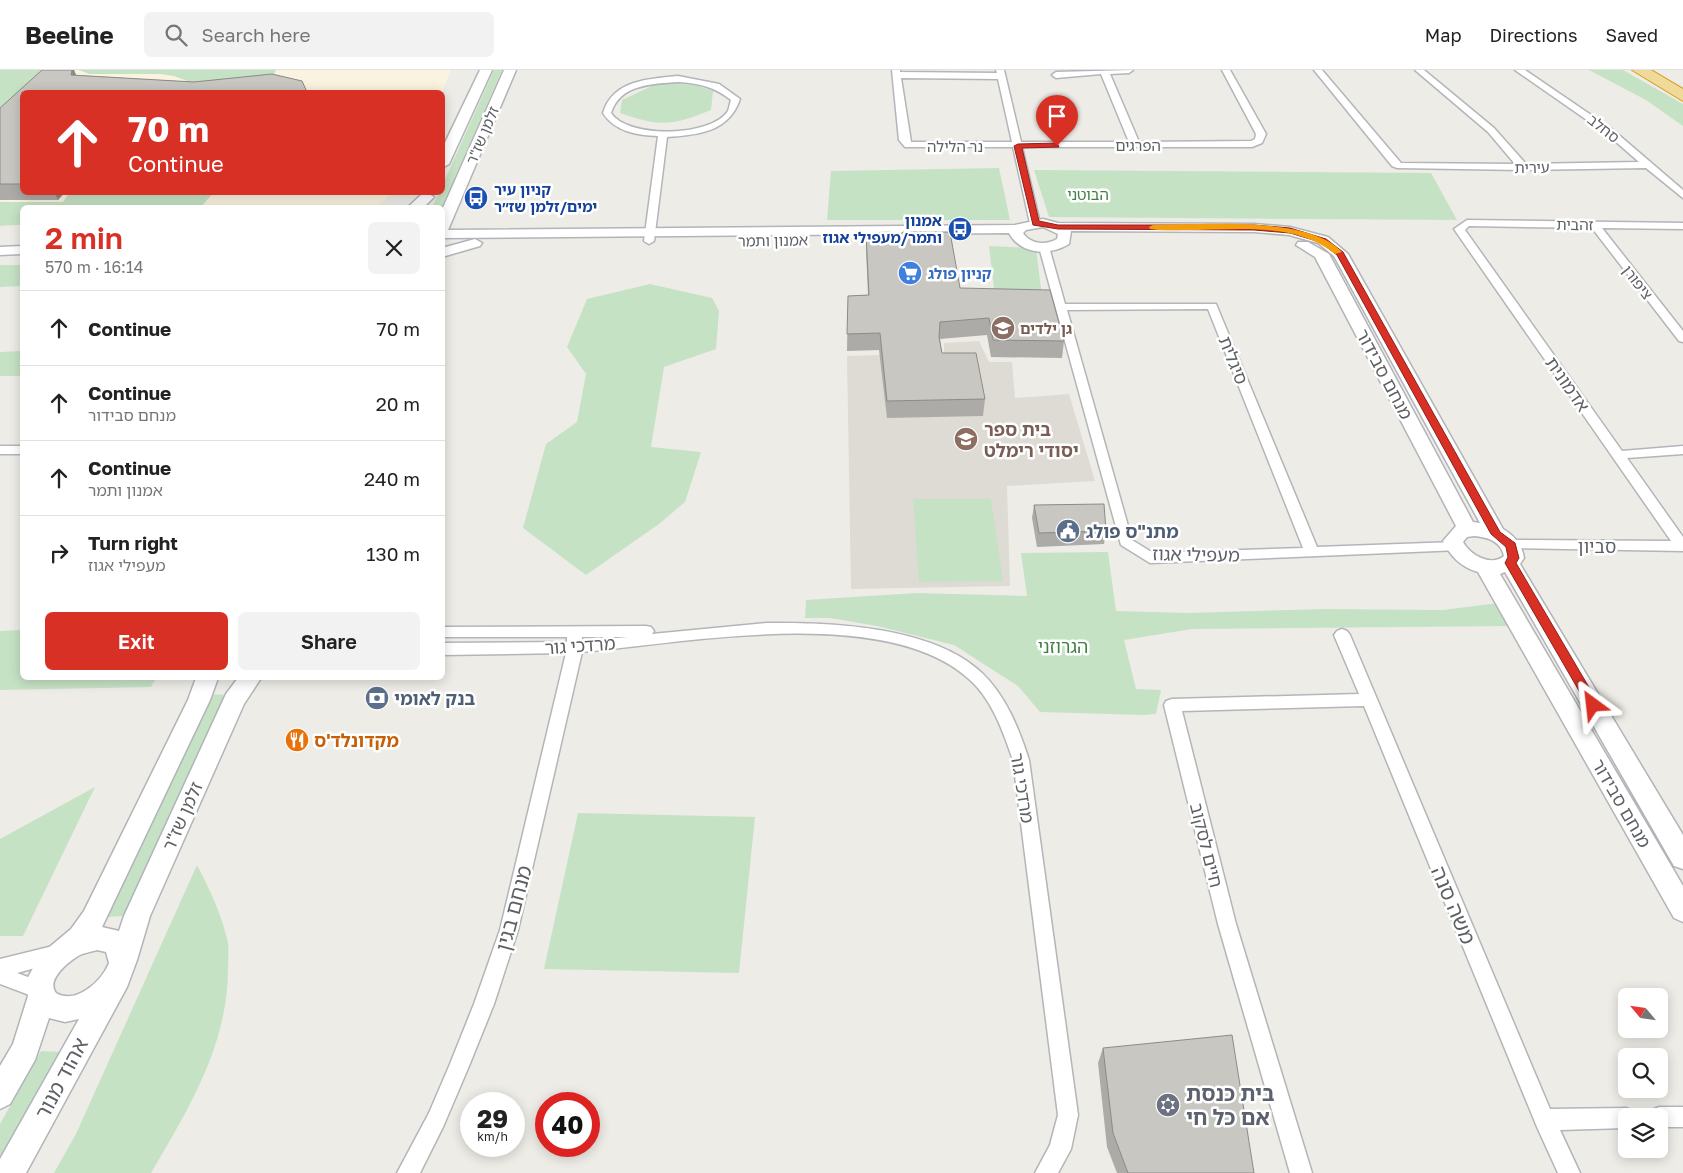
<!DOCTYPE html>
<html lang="en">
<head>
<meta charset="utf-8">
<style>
  :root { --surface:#fff; --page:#f2f2f2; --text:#222; --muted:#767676; --line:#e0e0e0; --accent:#d93025 }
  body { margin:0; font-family:"Golos Text","Noto Sans Hebrew",sans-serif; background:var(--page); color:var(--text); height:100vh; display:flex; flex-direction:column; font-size:19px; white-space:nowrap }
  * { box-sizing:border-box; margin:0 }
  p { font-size:16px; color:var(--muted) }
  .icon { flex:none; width:28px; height:28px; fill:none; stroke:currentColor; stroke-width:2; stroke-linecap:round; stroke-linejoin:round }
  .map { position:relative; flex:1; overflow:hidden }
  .sheet { position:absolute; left:20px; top:135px; width:425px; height:475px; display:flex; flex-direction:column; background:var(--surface); border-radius:8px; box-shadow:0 2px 12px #0003 }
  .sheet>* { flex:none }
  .guide { position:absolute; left:20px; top:20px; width:425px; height:105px; border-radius:8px; box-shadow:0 2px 12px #0003; background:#d93025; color:#fff; overflow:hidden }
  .needle { width:32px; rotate:299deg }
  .fabs { position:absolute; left:1618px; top:918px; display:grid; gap:10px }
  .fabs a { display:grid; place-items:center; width:50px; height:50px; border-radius:8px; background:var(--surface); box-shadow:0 2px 12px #0003; font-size:25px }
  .speed { position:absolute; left:460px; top:1022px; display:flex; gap:10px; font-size:25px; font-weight:700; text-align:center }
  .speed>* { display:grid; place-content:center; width:65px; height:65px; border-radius:50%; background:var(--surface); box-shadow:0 2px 12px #0003; line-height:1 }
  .speed small { font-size:12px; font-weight:400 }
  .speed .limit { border:8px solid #d22; background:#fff; color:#111 }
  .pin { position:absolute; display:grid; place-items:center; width:42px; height:42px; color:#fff; margin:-51px -21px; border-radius:50% 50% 50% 0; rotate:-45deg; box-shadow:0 0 5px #0007 }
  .pin .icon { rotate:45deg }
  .me { position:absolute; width:55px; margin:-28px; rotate:330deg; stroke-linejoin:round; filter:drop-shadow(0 0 4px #0008) }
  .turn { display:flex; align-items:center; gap:18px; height:105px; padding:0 25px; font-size:22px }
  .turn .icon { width:65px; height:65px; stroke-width:2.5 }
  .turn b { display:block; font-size:35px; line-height:42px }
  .round { display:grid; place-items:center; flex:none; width:52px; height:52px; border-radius:8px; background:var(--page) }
  .headline { display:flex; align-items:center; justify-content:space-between; height:85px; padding:0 25px }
  h1 { font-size:30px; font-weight:600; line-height:38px; color:var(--accent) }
  .cta { display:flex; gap:10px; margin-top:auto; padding:10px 25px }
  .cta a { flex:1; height:58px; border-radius:8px; background:var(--accent); color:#fff; font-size:20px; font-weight:600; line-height:58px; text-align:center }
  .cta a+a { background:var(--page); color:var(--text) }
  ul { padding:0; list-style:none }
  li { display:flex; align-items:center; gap:15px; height:75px; padding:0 25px; border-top:1px solid var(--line) }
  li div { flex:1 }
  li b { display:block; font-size:19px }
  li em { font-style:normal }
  header { display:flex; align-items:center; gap:30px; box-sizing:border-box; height:70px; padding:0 25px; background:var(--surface); border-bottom:1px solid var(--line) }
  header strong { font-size:24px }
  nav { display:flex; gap:28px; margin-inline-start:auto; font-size:18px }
  .search { width:350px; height:45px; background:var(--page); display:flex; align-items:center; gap:12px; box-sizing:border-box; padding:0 18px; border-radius:8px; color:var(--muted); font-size:19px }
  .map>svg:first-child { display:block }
  .commercial { fill:#faf3df }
  .education { fill:#dddbd4 }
  .green { fill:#c6e2c5 }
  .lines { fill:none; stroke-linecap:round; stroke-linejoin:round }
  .street-casing { stroke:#b3b5b9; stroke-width:3 }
  .secondary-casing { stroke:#b2b4b9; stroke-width:3 }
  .highway-casing { stroke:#d89b1b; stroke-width:2 }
  .street { fill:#fff; fill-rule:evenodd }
  .secondary { fill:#fff; fill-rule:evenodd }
  .highway { fill:#f0da9a; fill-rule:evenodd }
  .wall { fill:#adaba7 }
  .shaded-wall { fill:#8d8b88 }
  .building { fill:#c9c7c2; stroke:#8d8b88 }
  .route { fill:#d93025; stroke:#8d1f18 }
  .slow { fill:#f59e0b }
  .labels { text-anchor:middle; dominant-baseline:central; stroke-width:5; stroke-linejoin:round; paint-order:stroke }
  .far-street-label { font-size:15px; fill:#5d6064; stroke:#fff }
  .far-transit-label { font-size:15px; font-weight:bold; fill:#164399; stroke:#fff; text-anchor:start }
  .far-park-label { font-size:15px; fill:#408142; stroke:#fff }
  .far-shop-label { font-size:15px; font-weight:bold; fill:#366cbe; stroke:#fff; text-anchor:start }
  .far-education-label { font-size:15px; font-weight:bold; fill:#785e54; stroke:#fff; text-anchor:start }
  .street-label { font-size:18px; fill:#5d6064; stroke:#fff }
  .education-label { font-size:18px; font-weight:bold; fill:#785e54; stroke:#fff; text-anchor:start }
  .service-label { font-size:18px; font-weight:bold; fill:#4e5e75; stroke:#fff; text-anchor:start }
  .park-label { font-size:18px; fill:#408142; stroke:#fff }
  .food-label { font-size:18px; font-weight:bold; fill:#c56008; stroke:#fff; text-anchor:start }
  .near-street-label { font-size:21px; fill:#5d6064; stroke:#fff }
  .near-worship-label { font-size:21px; font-weight:bold; fill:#5b616d; stroke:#fff; text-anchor:start }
</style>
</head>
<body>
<header>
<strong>Beeline</strong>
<div class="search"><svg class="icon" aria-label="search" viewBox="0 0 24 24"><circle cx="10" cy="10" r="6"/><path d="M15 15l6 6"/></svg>Search here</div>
<nav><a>Map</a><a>Directions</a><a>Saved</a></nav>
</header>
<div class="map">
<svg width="1683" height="1103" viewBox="0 0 1683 1103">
  <rect width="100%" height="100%" fill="#eeece6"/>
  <g class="commercial">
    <polygon points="56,0 451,0 442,22 35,22"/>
    <polygon points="0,58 22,122 390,123 387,128 375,138 22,138 22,156 0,156"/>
  </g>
  <polygon class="education" points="979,271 989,292 1012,292 1015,328 1069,324 1095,411 1007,416 1010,516 851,519 847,286 944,283 944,273"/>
  <g class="green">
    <polygon points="0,0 54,0 22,22 0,52"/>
    <polygon points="79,0 276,0 271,10 237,15 190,12 174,6 160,4 89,4"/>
    <polygon points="494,0 502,0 442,137 432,137 439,123 442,122 443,114"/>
    <polygon points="1589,0 1623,0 1683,34 1683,56 1646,30"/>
    <path d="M670,13L695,15L713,21L711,40C672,56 660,57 620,43L622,30L652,16Z"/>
    <polygon points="999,98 1010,150 827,150 831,101"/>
    <polygon points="1034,100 1431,103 1457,150 1049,147"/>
    <polygon points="70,122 213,122 213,123 201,137 22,138 22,155 0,156 0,132 63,132"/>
    <polygon points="989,176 1036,178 1042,227 995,227"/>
    <polygon points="0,195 22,195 22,216 0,217"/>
    <polygon points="650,214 712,228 719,241 716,279 664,297 651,377 701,382 685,432 659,454 586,505 523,458 546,374 577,352 586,304 567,277 587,229"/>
    <polygon points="22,281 22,306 0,306 0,282"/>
    <polygon points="913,429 991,429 1003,511 919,512"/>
    <polygon points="1108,482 1116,541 1188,543 1326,539 1443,540 1506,532 1512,556 1192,559 1124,570 1136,619 1161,620 1156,644 1144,645 1040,642 1018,616 954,575 877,556 830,548 805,548 806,530 917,523 1027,526 1021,483"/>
    <polygon points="22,560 22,608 156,608 151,617 0,620 0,561"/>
    <polygon points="211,624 227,625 125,846 106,847"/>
    <polygon points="95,717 23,866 0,866 0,769"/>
    <polygon points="578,743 755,747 739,903 544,899"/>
    <path d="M197,795C210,820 222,845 228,873C229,881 228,891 228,899C228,975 188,1040 151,1103H54L76,1064Z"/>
    <polygon points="41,981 63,982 0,1095 0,1054"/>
  </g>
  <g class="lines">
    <g class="street-casing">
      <g id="street">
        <path d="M892,0H900V2L997,3L996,0H1004L1021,72H1129L1101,4L1056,8L1052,5L1056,2L1133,0L1129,3L1110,4L1139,72L1251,71L1255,69L1256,64L1222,0H1230L1266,64L1262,73L1252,77H1022L1040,153L1035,156L1030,153L1013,77H905L899,70ZM901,8L998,9L1012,72H911Z"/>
        <polygon points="1314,0 1322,0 1401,93 1515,94 1488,62 1415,0 1424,0 1494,58 1526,94 1639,92 1607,64 1515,0 1525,0 1613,60 1683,120 1683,128 1646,98 1523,100 1397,98 1392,96"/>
        <path d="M678,6L719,14L740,29C729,62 698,65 667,67L654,171L649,174L644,171L658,66C637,65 615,62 603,43C613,10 648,9 678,6ZM678,12C698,13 715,17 731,30C730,33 729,38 728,41C711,67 628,69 611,43C620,14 652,14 678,12Z"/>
        <polygon points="1467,150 1683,153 1683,159 1602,158 1683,261 1683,272 1679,271 1592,158 1469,156 1465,160 1622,381 1683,376 1683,384 1627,388 1683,467 1683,481 1506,478 1504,475 1506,472 1511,470 1671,471 1454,159"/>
        <path d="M1044,174L1049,177L1065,234H1216L1317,477L1455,472L1460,474L1462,477L1460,480L1150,493L1121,475L1039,177ZM1208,239L1303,478L1153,483L1132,470L1067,240Z"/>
        <rect x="0" y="376" width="22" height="8"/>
        <path d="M766,553C831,552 933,556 982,603C1006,626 1019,659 1029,690L1078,1045L1071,1079L1058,1103H1035L1050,1075L1058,1045L1013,690C1003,662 993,631 970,610C887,533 685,573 582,582L518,860L494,934L469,996L443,1057L420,1103H397L429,1043L450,994L474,934L500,860L566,583L442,585V573L567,572V567H442V557L646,556L651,557L654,561L652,564ZM582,567H628L582,571Z"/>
        <polygon points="1342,559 1347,561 1350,565 1550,1039 1626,1038 1633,1041 1636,1046 1626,1046 1626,1058 1560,1060 1580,1103 1558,1103 1537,1057 1364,636 1182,641 1236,854 1312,1103 1290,1103 1218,854 1164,635 1166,631 1172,629 1359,624 1334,565 1337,561"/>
        <polygon points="57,875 64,878 66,884 64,890 17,903 47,914 50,920 47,926 40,929 0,914 0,889"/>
        <polygon points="1659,1037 1683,1037 1683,1057 1659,1057 1659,1046 1649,1046 1652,1040"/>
      </g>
    </g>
    <g class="secondary-casing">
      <g id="secondary">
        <polygon points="480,0 492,0 449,94 442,98 442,79"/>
        <path d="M504,0H516L448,160L1015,155L1043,149L1058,153L1254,154L1290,157L1328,167L1348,184L1503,459C1515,466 1522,475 1524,488L1520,494L1683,765V799L1674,796L1505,502L1500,504L1683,816V852L1674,848L1478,502C1461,497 1451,487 1443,471L1456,456L1315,187L1296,175L1298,172H1308L1329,184L1473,452L1480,453L1334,186L1318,173L1289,165L1254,162L1071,161L1069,174C1049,186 1021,185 1009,163L442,168V140ZM1043,157L1058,164L1057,169C1046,175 1031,175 1023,163L1026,160ZM1474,466C1487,467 1501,471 1504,486C1491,497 1470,485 1463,472L1467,467Z"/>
        <polygon points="427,123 434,127 423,138 407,138 422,124"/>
        <polygon points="475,169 482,173 480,176 442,187 442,178"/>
        <polygon points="22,176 22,184 0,185 0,177"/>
        <path d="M196,608H218L210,630L102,857L119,861L124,846L226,624L238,608H261L244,634L150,846L137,890L127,917L26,1103H0V1089L79,949L65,952L49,948L35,990L10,1034L0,1039V996L13,974L28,926L26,911L40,885L71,859L84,841L188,630ZM97,880L106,882L109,893C102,911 76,935 56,923C46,910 67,893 78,886C83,883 91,882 97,880Z"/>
      </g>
    </g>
    <g class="highway-casing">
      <polygon id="highway" points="1632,0 1651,0 1683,19 1683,31"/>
    </g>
    <use href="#street" class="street"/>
    <use href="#secondary" class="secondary"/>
    <use href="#highway" class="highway"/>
  </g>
  <g class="wall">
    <polygon points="42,0 74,0 76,5 194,12 272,4 302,11 307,22 22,22 22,122 65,122 58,130 0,130 0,38"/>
    <polygon points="866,163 960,218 1064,271 1062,288 991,287 987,265 940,269 942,283 985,329 983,346 887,348 879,280 847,281 848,226 868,225 866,179"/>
    <polygon points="1034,435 1106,461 1104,474 1037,477 1032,448"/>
    <polygon points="1103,978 1254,1103 1117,1103 1107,1077 1098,993"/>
  </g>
  <g class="shaded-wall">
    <polygon points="72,0 74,0 78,10 71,5"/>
    <polygon points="54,122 65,122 58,130"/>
  </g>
  <g class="building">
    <polygon points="42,0 72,0 71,5 194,12 272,4 302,11 307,22 22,22 22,114 0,114 0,38"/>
    <polygon points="890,162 897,167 903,162 950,162 960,218 1050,220 1064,271 993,270 989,248 940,252 939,267 942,283 976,283 985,329 887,331 880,263 847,264 848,226 869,225 866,163"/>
    <polygon points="1104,434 1106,461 1039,463 1034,435"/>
    <polygon points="1232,965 1254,1103 1128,1103 1113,1063 1103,978"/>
  </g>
  <polygon class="route" points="1057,73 1059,77 1022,78 1039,151 1058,155 1254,155 1290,158 1326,169 1343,182 1500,462 1515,473 1519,488 1516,493 1597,631 1599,635 1597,638 1589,638 1505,493 1508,487 1506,477 1491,464 1337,185 1320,172 1290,163 1254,160 1058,159 1033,155 1014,76 1018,74"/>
  <path class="slow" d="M1153,155C1201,155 1308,145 1342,182L1335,184C1295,151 1233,160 1185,160C1173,160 1161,161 1150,159L1149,157Z"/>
  <defs>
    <g id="bus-disc" transform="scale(1.25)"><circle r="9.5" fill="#1a4fb4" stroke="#fff"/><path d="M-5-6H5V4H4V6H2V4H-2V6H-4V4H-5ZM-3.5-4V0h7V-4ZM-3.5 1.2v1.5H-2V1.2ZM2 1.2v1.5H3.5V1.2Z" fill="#fff"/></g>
    <g id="supermarket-disc" transform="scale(1.25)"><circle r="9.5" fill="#3f7fe0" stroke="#fff"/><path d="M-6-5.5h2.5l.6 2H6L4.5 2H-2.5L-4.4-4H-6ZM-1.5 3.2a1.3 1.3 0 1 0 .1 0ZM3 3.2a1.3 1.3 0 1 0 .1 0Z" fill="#fff"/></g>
    <g id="school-disc" transform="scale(1.25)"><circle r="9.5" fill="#8d6e63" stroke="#fff"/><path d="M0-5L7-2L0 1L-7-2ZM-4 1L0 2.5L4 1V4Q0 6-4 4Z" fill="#fff"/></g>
    <g id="civic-disc" transform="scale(1.25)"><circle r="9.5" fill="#5c6f8a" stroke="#fff"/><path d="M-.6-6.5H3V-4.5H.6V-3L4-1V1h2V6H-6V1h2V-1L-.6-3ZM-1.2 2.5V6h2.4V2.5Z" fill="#fff"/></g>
    <g id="bank-disc" transform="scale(1.25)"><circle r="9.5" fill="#5c6f8a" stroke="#fff"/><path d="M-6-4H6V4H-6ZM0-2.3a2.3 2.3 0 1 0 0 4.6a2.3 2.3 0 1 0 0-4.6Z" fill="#fff"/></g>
    <g id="restaurant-disc" transform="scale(1.25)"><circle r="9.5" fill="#e8710a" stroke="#fff"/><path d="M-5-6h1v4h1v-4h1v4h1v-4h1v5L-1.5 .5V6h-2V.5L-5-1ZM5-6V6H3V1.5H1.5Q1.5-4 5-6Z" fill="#fff"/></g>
    <g id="synagogue-disc" transform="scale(1.25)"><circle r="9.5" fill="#6b7280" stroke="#fff"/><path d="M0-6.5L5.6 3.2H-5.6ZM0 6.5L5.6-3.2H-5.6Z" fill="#fff"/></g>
  </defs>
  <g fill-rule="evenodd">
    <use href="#bus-disc" x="476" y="128"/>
    <use href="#bus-disc" x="960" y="159"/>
    <use href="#supermarket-disc" x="910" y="203"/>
    <use href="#school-disc" x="1003" y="258"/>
    <use href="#school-disc" x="966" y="369"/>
    <use href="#civic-disc" x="1068" y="461"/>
    <use href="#bank-disc" x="377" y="628"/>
    <use href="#restaurant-disc" x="297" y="670"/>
    <use href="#synagogue-disc" x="1168" y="1035"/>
  </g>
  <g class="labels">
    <g class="far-street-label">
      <text transform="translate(1604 58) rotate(38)">סחלב</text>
      <text transform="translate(482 65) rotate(-67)">זלמן שז"ר</text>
      <text x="1138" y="75">הפרגים</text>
      <text x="955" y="76">נר הלילה</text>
      <text transform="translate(1532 97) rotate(-1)">עירית</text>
      <text transform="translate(1575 154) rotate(1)">זהבית</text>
      <text transform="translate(773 170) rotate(-1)">אמנון ותמר</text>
      <text transform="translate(1638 212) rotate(52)">ציפורן</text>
    </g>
    <g class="far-transit-label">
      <text x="494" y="119">קניון עיר<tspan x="494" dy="17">ימים/זלמן שז״ר</tspan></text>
      <text x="942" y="150" text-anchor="end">אמנון<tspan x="942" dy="17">ותמר/מעפילי אגוז</tspan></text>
    </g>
    <g class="far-park-label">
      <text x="1088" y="124">הבוטני</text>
    </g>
    <g class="far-shop-label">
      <text x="928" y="203">קניון פולג</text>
    </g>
    <g class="far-education-label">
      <text x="1020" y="258">גן ילדים</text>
    </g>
    <g class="street-label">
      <text transform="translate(1234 290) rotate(68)">סיגלית</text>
      <text transform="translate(1385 304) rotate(62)">מנחם סבידור</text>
      <text transform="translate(1568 314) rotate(55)">אדמונית</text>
      <text x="1597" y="476">סביון</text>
      <text transform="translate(1196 484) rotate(1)">מעפילי אגוז</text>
      <text transform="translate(580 575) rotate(-4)">מרדכי גור</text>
      <text transform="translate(1023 718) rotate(81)">מרדכי גור</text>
      <text transform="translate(1622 733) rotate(60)">מנחם סבידור</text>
      <text transform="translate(182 746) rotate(-66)">זלמן שז"ר</text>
      <text transform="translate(1207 775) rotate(76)">חיים לסקוב</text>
    </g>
    <g class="education-label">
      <text x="984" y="359">בית ספר<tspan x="984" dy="21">יסודי רימלט</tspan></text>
    </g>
    <g class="service-label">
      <text x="1086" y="461">מתנ"ס פולג</text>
      <text x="394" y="628">בנק לאומי</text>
    </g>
    <g class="park-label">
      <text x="1063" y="576">הגרוזני</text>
    </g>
    <g class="food-label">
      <text x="314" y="670">מקדונלד'ס</text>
    </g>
    <g class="near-street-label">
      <text transform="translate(1454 835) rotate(67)">משה סנה</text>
      <text transform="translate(513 838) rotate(-75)">מנחם בגין</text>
      <text transform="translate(61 1008) rotate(-62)">אהוד מנור</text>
    </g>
    <g class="near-worship-label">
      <text x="1186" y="1023">בית כנסת<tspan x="1186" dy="24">אם כל חי</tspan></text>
    </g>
  </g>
</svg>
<div class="fabs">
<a><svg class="needle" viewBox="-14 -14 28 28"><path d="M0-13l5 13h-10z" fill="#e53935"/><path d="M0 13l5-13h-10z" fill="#767676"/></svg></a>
<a><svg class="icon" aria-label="search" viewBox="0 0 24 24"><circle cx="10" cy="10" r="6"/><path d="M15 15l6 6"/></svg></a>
<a><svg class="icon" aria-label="layers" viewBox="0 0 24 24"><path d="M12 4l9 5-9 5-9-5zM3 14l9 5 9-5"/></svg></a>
</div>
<div class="speed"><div>29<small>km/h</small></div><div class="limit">40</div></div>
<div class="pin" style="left:1057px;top:76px;background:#d93025"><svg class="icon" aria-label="arrive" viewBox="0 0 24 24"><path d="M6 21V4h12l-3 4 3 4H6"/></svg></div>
<svg class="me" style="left:1593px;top:635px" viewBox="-20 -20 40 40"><path d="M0-17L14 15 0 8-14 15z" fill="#d93025" stroke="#fff" stroke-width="4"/></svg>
<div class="guide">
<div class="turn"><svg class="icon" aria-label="ahead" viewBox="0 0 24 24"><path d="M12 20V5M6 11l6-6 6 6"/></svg><div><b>70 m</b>Continue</div></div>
</div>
<section class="sheet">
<div class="headline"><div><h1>2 min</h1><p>570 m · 16:14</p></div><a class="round"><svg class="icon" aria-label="close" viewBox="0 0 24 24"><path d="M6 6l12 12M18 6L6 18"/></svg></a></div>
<ul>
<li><svg class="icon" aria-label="ahead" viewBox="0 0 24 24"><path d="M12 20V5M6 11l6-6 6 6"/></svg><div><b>Continue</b></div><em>70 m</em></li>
<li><svg class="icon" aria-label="ahead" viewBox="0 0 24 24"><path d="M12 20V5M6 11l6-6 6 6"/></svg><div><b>Continue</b><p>מנחם סבידור</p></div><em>20 m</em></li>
<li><svg class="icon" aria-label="ahead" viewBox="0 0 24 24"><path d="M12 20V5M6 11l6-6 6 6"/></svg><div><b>Continue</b><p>אמנון ותמר</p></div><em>240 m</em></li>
<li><svg class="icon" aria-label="right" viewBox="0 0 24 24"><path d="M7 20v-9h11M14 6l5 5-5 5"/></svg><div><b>Turn right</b><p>מעפילי אגוז</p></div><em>130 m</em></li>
</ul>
<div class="cta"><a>Exit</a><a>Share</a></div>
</section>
</div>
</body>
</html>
